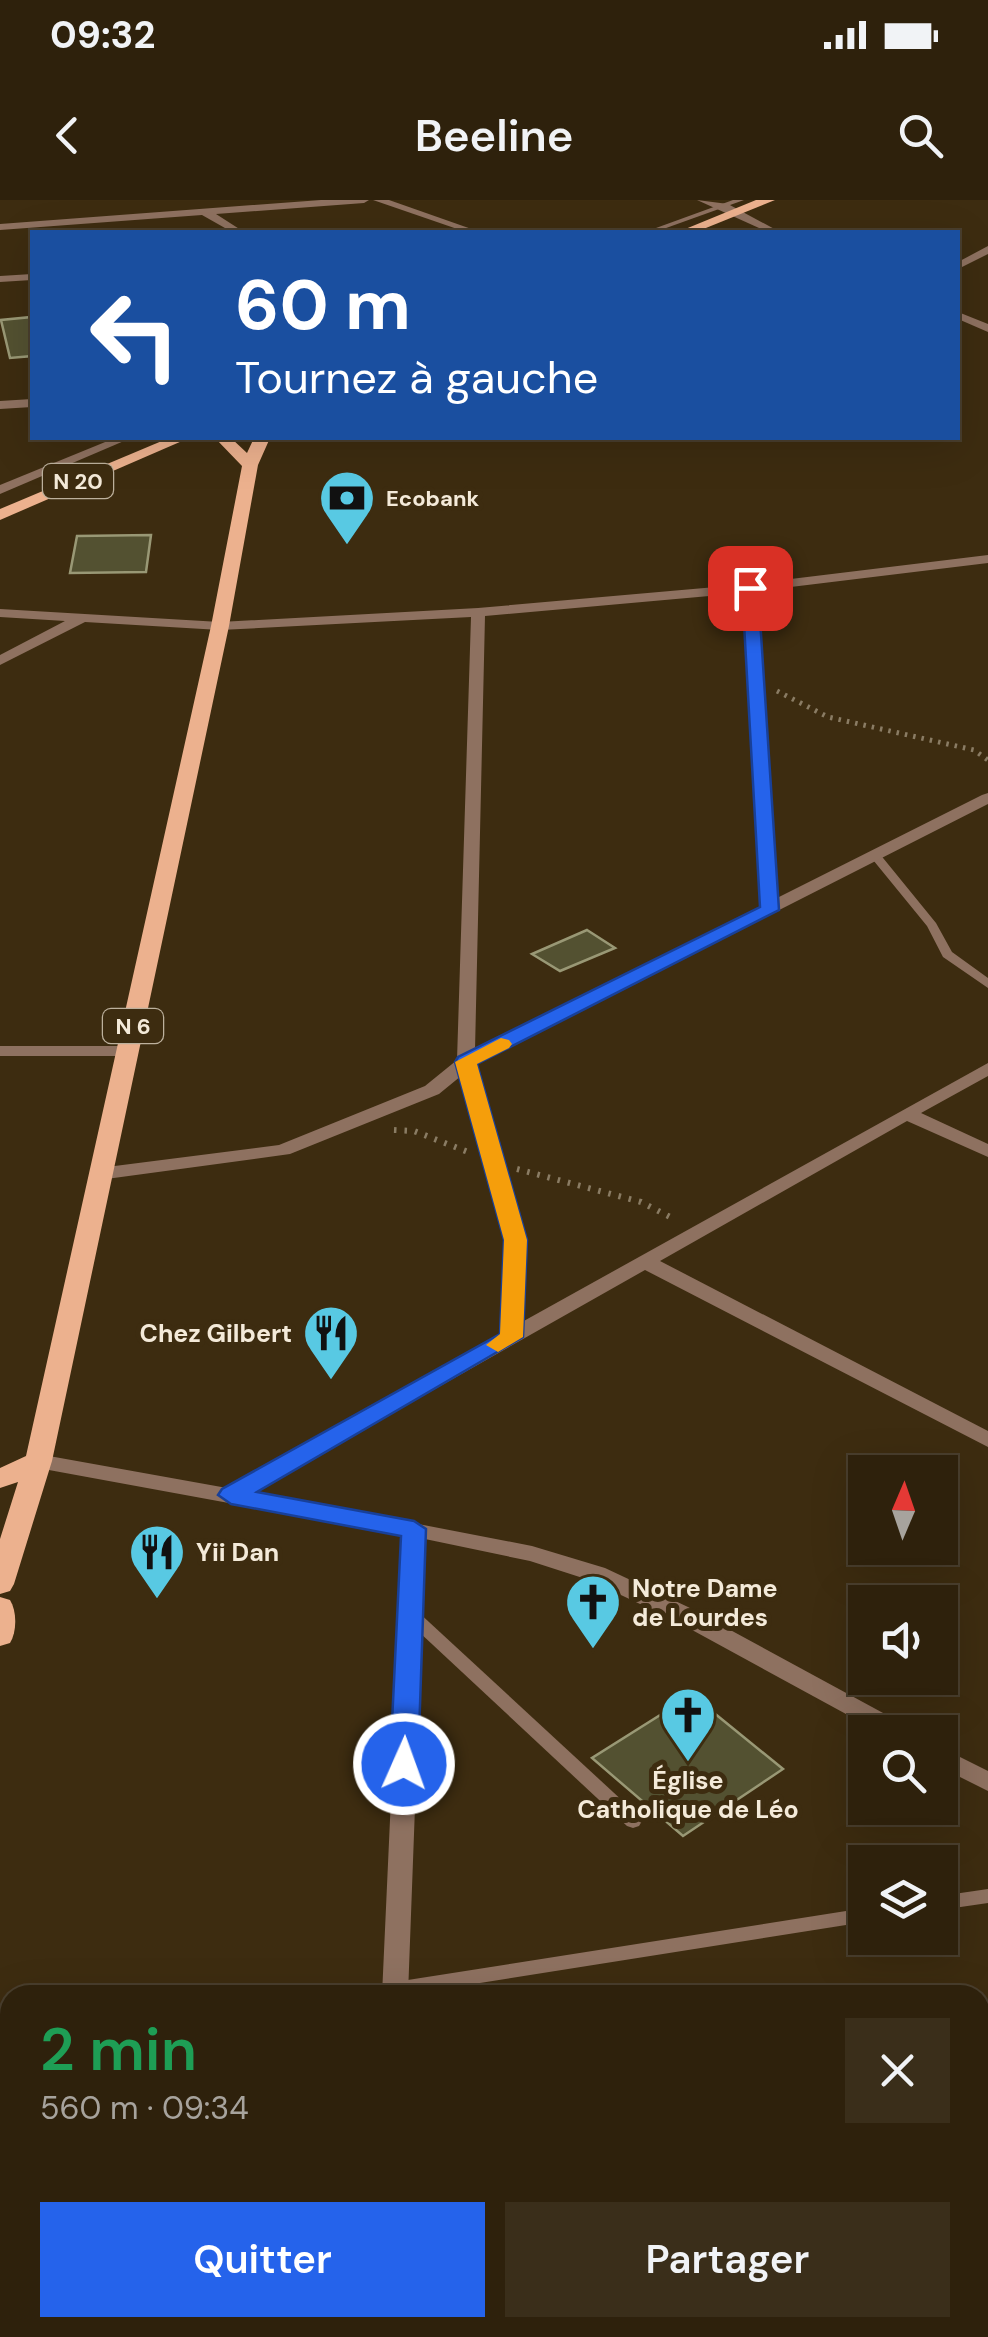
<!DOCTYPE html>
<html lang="fr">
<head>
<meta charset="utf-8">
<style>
  :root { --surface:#2e210c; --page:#3a2e1a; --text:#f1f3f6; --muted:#a7a39d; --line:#493e2d; --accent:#2563eb }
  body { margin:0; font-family:"DM Sans",sans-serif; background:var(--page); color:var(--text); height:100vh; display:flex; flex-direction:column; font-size:38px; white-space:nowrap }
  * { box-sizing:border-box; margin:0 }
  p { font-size:32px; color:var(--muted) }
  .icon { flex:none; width:55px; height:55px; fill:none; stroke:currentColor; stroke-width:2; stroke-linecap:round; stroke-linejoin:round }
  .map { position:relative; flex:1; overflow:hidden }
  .side { position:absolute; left:0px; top:1785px; width:990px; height:352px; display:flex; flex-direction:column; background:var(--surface); border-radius:30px 30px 0 0; box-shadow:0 10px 40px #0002,0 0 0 2px var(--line) }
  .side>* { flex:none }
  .guide { position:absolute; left:30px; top:30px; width:930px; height:210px; border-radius:0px; box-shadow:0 10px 40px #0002,0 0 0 2px var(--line); background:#1a4fa0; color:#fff; overflow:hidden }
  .needle { width:65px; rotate:2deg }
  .buttons { position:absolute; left:848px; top:1255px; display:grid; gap:20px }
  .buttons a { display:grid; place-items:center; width:110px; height:110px; border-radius:0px; background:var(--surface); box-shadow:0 10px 40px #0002,0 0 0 2px var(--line); font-size:50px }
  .pin { position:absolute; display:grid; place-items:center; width:85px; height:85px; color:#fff; margin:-42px; border-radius:20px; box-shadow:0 5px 15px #0006 }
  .me { position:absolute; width:110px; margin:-55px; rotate:2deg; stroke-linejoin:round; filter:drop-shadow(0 0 8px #0008) }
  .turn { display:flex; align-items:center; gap:35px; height:210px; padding:0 40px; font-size:45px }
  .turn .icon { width:130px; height:130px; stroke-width:2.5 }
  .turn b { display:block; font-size:70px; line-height:85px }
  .round { display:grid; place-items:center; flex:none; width:105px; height:105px; border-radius:0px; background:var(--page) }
  .summary { display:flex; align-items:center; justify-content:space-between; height:170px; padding:0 40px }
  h1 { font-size:60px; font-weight:600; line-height:75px; color:#1e9e55 }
  .primary-button { display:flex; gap:20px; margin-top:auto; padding:20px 40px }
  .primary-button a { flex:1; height:115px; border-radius:0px; background:var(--accent); color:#fff; font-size:40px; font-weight:600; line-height:115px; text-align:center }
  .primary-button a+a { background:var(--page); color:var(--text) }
  .status { display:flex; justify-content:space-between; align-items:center; height:70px; padding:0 50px; background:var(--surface); direction:ltr }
  .status svg { height:28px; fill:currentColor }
  header { display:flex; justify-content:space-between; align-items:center; height:130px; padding:0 40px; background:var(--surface); font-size:45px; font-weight:600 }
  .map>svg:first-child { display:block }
  .building { fill:#535131; stroke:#999875; stroke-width:2.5 }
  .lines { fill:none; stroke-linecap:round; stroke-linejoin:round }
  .path-far1 { stroke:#8a7c64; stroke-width:5; stroke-dasharray:2.5 6; stroke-linecap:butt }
  .path { stroke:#8a7c64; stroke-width:6; stroke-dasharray:2.5 8; stroke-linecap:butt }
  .lane { fill:#8e7160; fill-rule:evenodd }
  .street { fill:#8e7160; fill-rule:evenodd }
  .primary { fill:#ecb18e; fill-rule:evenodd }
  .route { fill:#2563eb; stroke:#184099; stroke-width:2.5 }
  .slow { fill:#f59e0b }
  .labels { text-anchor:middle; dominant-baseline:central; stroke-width:10; stroke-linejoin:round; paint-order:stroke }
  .shield { fill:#3d2c10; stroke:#bdb19d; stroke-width:2.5 }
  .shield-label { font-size:22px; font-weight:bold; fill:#f4ead9 }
  .far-poi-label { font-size:22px; font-weight:bold; fill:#f4ead9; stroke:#3d2c10; text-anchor:start }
  .poi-label { font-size:25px; font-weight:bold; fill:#f4ead9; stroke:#3d2c10; text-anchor:start }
</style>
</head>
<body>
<div class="status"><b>09:32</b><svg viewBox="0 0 49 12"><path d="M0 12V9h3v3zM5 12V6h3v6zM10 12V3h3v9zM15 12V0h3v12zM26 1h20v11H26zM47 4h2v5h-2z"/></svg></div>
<header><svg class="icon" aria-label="back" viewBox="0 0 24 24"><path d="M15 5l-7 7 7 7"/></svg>Beeline<svg class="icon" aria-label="search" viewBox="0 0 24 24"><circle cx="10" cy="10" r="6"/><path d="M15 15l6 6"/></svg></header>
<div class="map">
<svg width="988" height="2137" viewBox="0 0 988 2137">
  <rect width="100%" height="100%" fill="#3d2c10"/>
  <g class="building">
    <polygon points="32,117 32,156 10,158 1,120"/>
    <polygon points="151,335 146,372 70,373 77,336"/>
    <polygon points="587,730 615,748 560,771 532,754"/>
    <polygon points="692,1495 783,1569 683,1636 592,1558"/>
  </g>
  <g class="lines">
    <polyline class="path-far1" points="777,491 828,517 974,550 988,560"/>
    <g class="path">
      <polyline points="394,930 414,931 468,952"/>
      <polyline points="517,969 641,1002 676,1020"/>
    </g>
    <g class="lane">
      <polygon points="733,0 744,0 655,32 645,32"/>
      <polygon points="875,652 879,653 936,723 952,752 988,778 988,788 943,757 927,726 869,655"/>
      <polygon points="410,1408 416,1410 639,1616 642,1621 639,1626 633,1628 627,1626 404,1418 402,1414 404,1410"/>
      <polygon points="988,1689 988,1703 940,1710 940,1696"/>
      <polygon points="865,1708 865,1722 404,1795 389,1794 386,1789 389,1784 395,1782"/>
    </g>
    <g class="street">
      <polygon points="321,0 369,0 364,3 216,14 244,32 232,32 202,15 0,30 0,24"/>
      <polygon points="373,0 389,0 480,32 466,32"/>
      <polygon points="697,0 728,4 780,32 768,32"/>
      <polygon points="988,46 988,54 958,69 958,62"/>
      <polygon points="32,74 32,80 0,82 0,76"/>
      <polygon points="958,112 988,124 988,132 958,119"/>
      <polygon points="32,199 32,207 0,209 0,201"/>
      <polygon points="115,238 131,238 0,294 0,285"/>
      <path d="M988,355V363L757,391L777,698L982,595L988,593V604L476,864L525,1040L522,1122L988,863V876L921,913L988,944V957L907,921L660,1061L988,1231V1247L645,1070L253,1292L532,1346L605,1368L688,1407L907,1526L910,1532H879L672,1419L589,1380L530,1361L425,1339L408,1795H382L403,1335L38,1268L27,1261L38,1254L227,1288L501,1134L505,1040L461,876L439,894L290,954L99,980L89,974L99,968L279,945L425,886L457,860L471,417L220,430L85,422L0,465V455L65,421L0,417V409L220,422L478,408L750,384ZM743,393L760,707L475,850L485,416Z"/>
      <polygon points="0,846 127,846 136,851 127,856 0,856"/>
      <polygon points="940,1547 988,1571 988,1591 940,1567"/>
      <polygon points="391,2128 419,2128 420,2137 390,2137"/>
    </g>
    <g class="primary">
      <polygon points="756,0 775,0 696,32 678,32"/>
      <polygon points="169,238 189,238 0,320 0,309"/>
      <polygon points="215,238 231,238 247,253 254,238 270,238 258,265 229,426 52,1261 14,1384 10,1391 0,1394 0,1339 18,1282 0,1288 0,1268 26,1256 211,426 242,266"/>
      <path d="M0,1397L10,1400C17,1411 17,1432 10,1443L0,1446Z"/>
    </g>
  </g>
  <polygon class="route" points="750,383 758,388 779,710 477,864 527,1040 523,1137 257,1292 414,1321 426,1329 418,1564 414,1571 404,1574 394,1571 390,1564 401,1336 231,1304 218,1295 222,1289 500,1134 504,1040 455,862 458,857 760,707 742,388"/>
  <polygon class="slow" points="501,838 509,840 512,844 509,848 477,864 527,1040 523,1137 498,1152 486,1145 500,1134 504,1040 455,862"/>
  <defs>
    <g id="bank-pin" transform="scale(2.875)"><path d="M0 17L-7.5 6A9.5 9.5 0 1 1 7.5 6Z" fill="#58c9e3" stroke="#3d2c10"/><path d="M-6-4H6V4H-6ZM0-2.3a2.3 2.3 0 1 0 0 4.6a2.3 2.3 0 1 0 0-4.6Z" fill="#111"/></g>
    <g id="restaurant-pin" transform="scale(2.875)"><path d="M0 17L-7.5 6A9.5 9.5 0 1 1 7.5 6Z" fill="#58c9e3" stroke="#3d2c10"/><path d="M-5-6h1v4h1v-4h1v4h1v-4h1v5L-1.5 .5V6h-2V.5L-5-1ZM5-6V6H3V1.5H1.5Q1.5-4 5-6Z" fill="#111"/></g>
    <g id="church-pin" transform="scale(2.875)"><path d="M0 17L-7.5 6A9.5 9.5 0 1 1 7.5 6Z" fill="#58c9e3" stroke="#3d2c10"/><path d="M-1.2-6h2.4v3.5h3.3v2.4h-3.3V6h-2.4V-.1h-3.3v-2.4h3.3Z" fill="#111"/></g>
  </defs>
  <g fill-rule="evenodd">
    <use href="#bank-pin" x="347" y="298"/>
    <use href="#restaurant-pin" x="331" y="1133"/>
    <use href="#restaurant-pin" x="157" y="1352"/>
    <use href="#church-pin" x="593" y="1402"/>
    <use href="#church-pin" x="688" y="1515"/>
  </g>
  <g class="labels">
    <g class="shield">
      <rect x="43" y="264" width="70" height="34" rx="8"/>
      <rect x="103" y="809" width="60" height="34" rx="8"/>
    </g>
    <g class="shield-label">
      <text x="78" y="281">N 20</text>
      <text x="133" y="826">N 6</text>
    </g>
    <g class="far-poi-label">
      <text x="386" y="298">Ecobank</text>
    </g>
    <g class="poi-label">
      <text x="292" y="1133" text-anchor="end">Chez Gilbert</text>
      <text x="196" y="1352">Yii Dan</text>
      <text x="632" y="1388">Notre Dame<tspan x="632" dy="29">de Lourdes</tspan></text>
      <text x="688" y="1580" text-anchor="middle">Église<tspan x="688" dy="29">Catholique de Léo</tspan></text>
    </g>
  </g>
</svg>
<div class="buttons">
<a><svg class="needle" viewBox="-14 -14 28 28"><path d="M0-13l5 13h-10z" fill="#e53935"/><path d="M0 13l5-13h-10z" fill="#a7a39d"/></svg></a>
<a><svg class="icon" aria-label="sound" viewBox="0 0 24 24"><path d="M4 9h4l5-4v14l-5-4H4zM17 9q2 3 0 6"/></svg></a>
<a><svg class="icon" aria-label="search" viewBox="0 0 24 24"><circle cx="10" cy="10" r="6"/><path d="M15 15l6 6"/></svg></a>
<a><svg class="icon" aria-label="layers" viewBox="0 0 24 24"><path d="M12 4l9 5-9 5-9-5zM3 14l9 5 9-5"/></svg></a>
</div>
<div class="pin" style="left:750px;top:388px;background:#d93025"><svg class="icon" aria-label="arrive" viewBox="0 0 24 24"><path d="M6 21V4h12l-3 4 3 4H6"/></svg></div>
<svg class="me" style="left:404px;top:1564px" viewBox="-20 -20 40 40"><circle r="17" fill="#2563eb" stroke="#fff" stroke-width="3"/><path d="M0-11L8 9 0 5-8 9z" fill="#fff"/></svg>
<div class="guide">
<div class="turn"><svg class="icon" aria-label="left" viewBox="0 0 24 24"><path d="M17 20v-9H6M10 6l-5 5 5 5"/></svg><div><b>60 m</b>Tournez à gauche</div></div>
</div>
<section class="side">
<div class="summary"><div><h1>2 min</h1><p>560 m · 09:34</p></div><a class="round"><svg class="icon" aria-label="close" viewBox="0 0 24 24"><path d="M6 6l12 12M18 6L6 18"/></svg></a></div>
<div class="primary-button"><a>Quitter</a><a>Partager</a></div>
</section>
</div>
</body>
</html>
